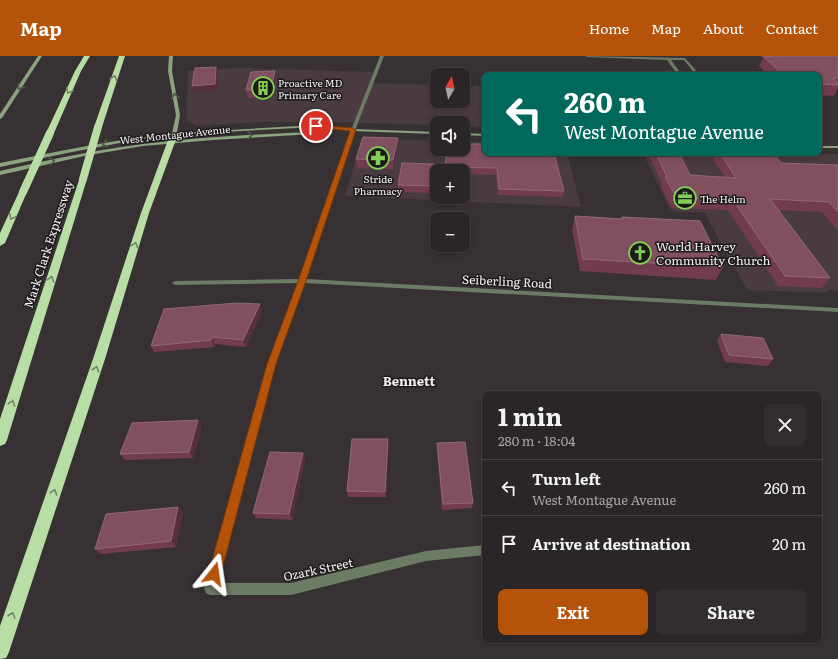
<!DOCTYPE html>
<html lang="en">
<head>
<meta charset="utf-8">
<style>
  :root { --surface:#2a2526; --page:#322d2e; --text:#f1f3f6; --muted:#a5a5a7; --line:#464243; --accent:#b45309 }
  body { margin:0; font-family:Literata,serif; background:var(--page); color:var(--text); height:100vh; display:flex; flex-direction:column; font-size:15px; white-space:nowrap }
  * { box-sizing:border-box; margin:0 }
  p { font-size:13px; color:var(--muted) }
  .icon { flex:none; width:22px; height:22px; fill:none; stroke:currentColor; stroke-width:2; stroke-linecap:round; stroke-linejoin:round }
  .map { position:relative; flex:1; overflow:hidden }
  .drawer { position:absolute; left:482px; top:335px; width:340px; height:252px; display:flex; flex-direction:column; background:var(--surface); border-radius:8px; box-shadow:0 2px 6px #0003,0 0 0 1px var(--line) }
  .drawer>* { flex:none }
  .hud { position:absolute; left:482px; top:16px; width:340px; height:84px; border-radius:8px; box-shadow:0 2px 6px #0003,0 0 0 1px var(--line); background:#00695c; color:#fff; overflow:hidden }
  .needle { width:26px; rotate:9deg }
  .buttons { position:absolute; left:430px; top:12px; display:grid; gap:8px }
  .buttons a { display:grid; place-items:center; width:40px; height:40px; border-radius:8px; background:var(--surface); box-shadow:0 2px 6px #0003,0 0 0 1px var(--line); font-size:20px }
  .pin { position:absolute; display:grid; place-items:center; width:34px; height:34px; color:#fff; margin:-17px; border:2px solid #fff; border-radius:50%; box-shadow:0 1px 4px #0007 }
  .me { position:absolute; width:44px; margin:-22px; rotate:15deg; stroke-linejoin:round; filter:drop-shadow(0 0 3px #0008) }
  .turn { display:flex; align-items:center; gap:14px; height:84px; padding:0 16px; font-size:18px }
  .turn .icon { width:52px; height:52px; stroke-width:2.5 }
  .turn b { display:block; font-size:28px; line-height:34px }
  .round { display:grid; place-items:center; flex:none; width:42px; height:42px; border-radius:8px; background:var(--page) }
  .headline { display:flex; align-items:center; justify-content:space-between; height:68px; padding:0 16px }
  h1 { font-size:24px; font-weight:700; line-height:30px }
  .cta { display:flex; gap:8px; margin-top:auto; padding:8px 16px }
  .cta a { flex:1; height:46px; border-radius:8px; background:var(--accent); color:#fff; font-size:16px; font-weight:700; line-height:46px; text-align:center }
  .cta a+a { background:var(--page); color:var(--text) }
  ul { padding:0; list-style:none }
  li { display:flex; align-items:center; gap:12px; height:56px; padding:0 16px; border-top:1px solid var(--line) }
  li div { flex:1 }
  li b { display:block; font-size:15px }
  li em { font-style:normal }
  header { display:flex; align-items:center; gap:24px; box-sizing:border-box; height:56px; padding:0 20px; background:var(--accent); color:#fff }
  header strong { font-size:19px }
  nav { display:flex; gap:22px; margin-inline-start:auto; font-size:14px }
  .map>svg:first-child { display:block }
  .built { fill:#493b3f; fill-rule:evenodd }
  .lines { fill:none; stroke-linecap:round; stroke-linejoin:round }
  .minor { fill:#6c7b64; fill-rule:evenodd }
  .secondary { fill:#8ba37f; fill-rule:evenodd }
  .motorway { fill:#b8dea6; fill-rule:evenodd }
  .motorway-bridge { stroke:#b8dea6; stroke-width:8 }
  .wall { fill:#723c4e }
  .shaded-wall { fill:#552f3c }
  .building { fill:#804f60; stroke:#926877 }
  .oneway { stroke:#728667 }
  .oneway2 { stroke:#4e5848 }
  .route { fill:#b45309; stroke:#753606 }
  .labels { text-anchor:middle; dominant-baseline:central; stroke-width:3; stroke-linejoin:round; paint-order:stroke }
  .far-poi-label { font-size:10px; fill:#f5f1f2; stroke:#1d1a1b; text-anchor:start }
  .far-street-label { font-size:10px; fill:#f5f1f2; stroke:#1d1a1b }
  .street-label { font-size:12px; fill:#f5f1f2; stroke:#1d1a1b }
  .poi-label { font-size:12px; fill:#f5f1f2; stroke:#1d1a1b; text-anchor:start }
  .neighbourhood-label { font-size:13px; font-weight:bold; fill:#f5f1f2; stroke:#1d1a1b }
</style>
</head>
<body>
<header>
<strong>Map</strong>
<nav><a>Home</a><a>Map</a><a>About</a><a>Contact</a></nav>
</header>
<div class="map">
<svg width="838" height="603" viewBox="0 0 838 603">
  <rect width="100%" height="100%" fill="#383133"/>
  <g class="built">
    <polygon points="239,12 376,16 372,27 437,29 437,45 463,45 463,30 485,30 485,71 463,70 463,67 437,67 437,69 332,66 262,66 197,70 186,65 188,15"/>
    <path d="M362,82L437,85V93H463V86H485V97H567L581,151L345,140ZM437,115H463V141H437Z"/>
    <polygon points="643,97 838,98 838,235 829,233 826,237 747,234 704,156 677,156 670,153"/>
  </g>
  <g class="lines">
    <g class="minor">
      <polygon points="380,0 384,0 352,82 306,223 838,252 838,256 305,227 275,308 217,527 291,527 426,495 485,489 485,499 426,505 291,539 210,539 206,537 204,533 267,308 298,227 175,229 172,227 175,225 299,223 348,82"/>
      <polygon points="585,0 685,2 700,19 696,19 684,4 671,4 682,19 678,19 667,4 587,1"/>
    </g>
    <g class="secondary">
      <polygon points="38,0 42,0 2,62 0,63 0,58"/>
      <path d="M169,0H173L172,15L180,59L177,77L316,69L353,73L437,76V78L353,75L316,71L205,77L141,83L67,97L0,111V107C57,96 114,83 172,78L176,59L168,15Z"/>
      <path d="M330,75H332V77L213,84L143,90L89,99L0,119V115C47,104 95,94 143,88C205,80 268,78 330,75Z"/>
      <polygon points="463,77 485,78 485,80 463,79"/>
      <rect x="819" y="90" width="19" height="2"/>
    </g>
    <g class="motorway">
      <polygon points="84,0 90,0 81,15 54,77 50,79 47,79 46,77 75,15"/>
      <polygon points="119,0 125,0 102,71 98,73 94,71"/>
      <polygon points="171,76 174,76 178,78 149,157 105,303 9,596 6,602 0,603 0,570 93,303 141,157"/>
      <polygon points="80,121 86,121 87,123 7,384 5,388 0,390 0,363"/>
      <polygon points="23,133 27,136 5,187 0,190 0,177 19,136"/>
    </g>
    <g class="motorway-bridge">
      <polyline points="83,123 98,71"/>
      <polyline points="23,136 50,77"/>
    </g>
  </g>
  <g class="wall">
    <polygon points="760,0 838,0 838,32 834,40 819,39 819,19 768,19 759,10 763,2"/>
    <polygon points="275,15 276,23 272,41 248,42 246,34"/>
    <polygon points="398,91 393,113 357,112 356,103"/>
    <polygon points="447,93 564,135 563,141 498,139 496,119 463,118 463,115 445,115"/>
    <polygon points="650,97 679,97 690,119 725,121 713,103 716,97 781,107 838,109 838,175 822,156 778,154 830,222 822,232 778,230 728,154 672,152 661,131 662,128 649,99"/>
    <polygon points="434,108 432,137 398,136 398,129"/>
    <polygon points="575,160 622,163 622,161 723,211 716,224 580,215 572,173"/>
    <polygon points="262,255 246,291 215,288 214,291 154,296 151,290"/>
    <polygon points="721,278 773,303 768,310 725,306 717,285"/>
    <polygon points="202,371 193,402 125,404 120,398"/>
    <polygon points="388,383 388,390 386,441 348,441 347,435"/>
    <polygon points="437,387 473,447 472,452 442,454 437,393"/>
    <polygon points="303,397 305,403 292,464 256,462 253,457"/>
    <polygon points="178,451 183,457 176,491 101,498 95,493"/>
  </g>
  <g class="shaded-wall">
    <polygon points="216,11 218,16 217,34 194,36 192,30"/>
    <polygon points="275,15 276,23 272,41 271,33"/>
    <polygon points="398,82 398,91 393,113 393,104"/>
    <polygon points="260,248 262,255 246,291 243,284"/>
    <polygon points="212,281 215,288 214,291 211,284"/>
    <polygon points="198,364 202,371 193,402 189,396"/>
    <polygon points="388,383 388,390 386,441 385,436"/>
    <polygon points="303,397 305,403 292,464 289,458"/>
    <polygon points="178,451 183,457 176,491 171,485"/>
  </g>
  <g class="building">
    <polygon points="763,0 777,1 776,0 838,0 838,22 833,22 838,27 838,29 819,28 819,19 789,19 788,18 781,17"/>
    <polygon points="216,11 215,28 192,30 195,12"/>
    <polygon points="275,15 271,33 246,34 251,16"/>
    <polygon points="363,81 398,82 393,104 356,103"/>
    <polygon points="463,88 485,88 485,97 554,97 564,135 499,133 497,112 445,111 447,93 463,93"/>
    <polygon points="656,97 679,97 690,119 736,122 720,97 773,97 781,107 838,109 838,156 829,146 770,143 830,222 785,220 733,144 677,142 665,121 667,121"/>
    <polygon points="402,107 434,108 432,130 398,129"/>
    <polygon points="575,160 623,163 622,161 700,165 723,211 583,203"/>
    <polygon points="237,247 260,248 243,284 212,281 211,284 151,290 164,253"/>
    <polygon points="721,278 763,282 773,303 729,299"/>
    <polygon points="198,364 189,396 120,398 132,367"/>
    <polygon points="352,383 388,383 385,436 347,435"/>
    <polygon points="465,386 473,447 443,448 437,387"/>
    <polygon points="270,396 303,397 289,458 253,457"/>
    <polygon points="178,451 171,485 95,493 106,458"/>
  </g>
  <defs><path id="oneway-chevron" d="M-2-3.5L2.5 0L-2 3.5" fill="none" stroke-width="1.6" stroke-linecap="round" stroke-linejoin="round"/></defs>
  <g class="oneway">
    <use href="#oneway-chevron" transform="translate(114 22) rotate(-71)"/>
    <use href="#oneway-chevron" transform="translate(69 35) rotate(115)"/>
    <use href="#oneway-chevron" transform="translate(12 161) rotate(114)"/>
    <use href="#oneway-chevron" transform="translate(135 189) rotate(-73)"/>
    <use href="#oneway-chevron" transform="translate(51 223) rotate(-72)"/>
    <use href="#oneway-chevron" transform="translate(96 313) rotate(-71)"/>
    <use href="#oneway-chevron" transform="translate(12 347) rotate(-72)"/>
    <use href="#oneway-chevron" transform="translate(54 436) rotate(-71)"/>
    <use href="#oneway-chevron" transform="translate(12 559) rotate(-71)"/>
  </g>
  <g class="oneway2">
    <use href="#oneway-chevron" transform="translate(20 31) rotate(122)"/>
    <use href="#oneway-chevron" transform="translate(175 40) rotate(-100)"/>
    <use href="#oneway-chevron" transform="translate(250 79) rotate(-3)"/>
    <use href="#oneway-chevron" transform="translate(105 88) rotate(170)"/>
    <use href="#oneway-chevron" transform="translate(52 105) rotate(-13)"/>
  </g>
  <polygon class="route" points="316,69 353,72 356,74 306,225 276,308 221,518 219,523 214,524 210,523 208,518 267,308 298,225 350,75 314,71 314,69"/>
  <defs>
    <g id="building-ring" transform="scale(1.15)"><circle r="9.5" fill="#1d1a1b" stroke="#81d051" stroke-width="1.5"/><path d="M-4-6H4V6H1V3H-1V6H-4ZM-2.5-4.3h1.7v1.8h-1.7ZM.8-4.3h1.7v1.8H.8ZM-2.5-1h1.7V.8h-1.7ZM.8-1h1.7V.8H.8Z" fill="#81d051"/></g>
    <g id="pharmacy-ring" transform="scale(1.15)"><circle r="9.5" fill="#1d1a1b" stroke="#81d051" stroke-width="1.5"/><path d="M-2-6h4v4h4v4h-4v4h-4v-4h-4v-4h4Z" fill="#81d051"/></g>
    <g id="office-ring" transform="scale(1.15)"><circle r="9.5" fill="#1d1a1b" stroke="#81d051" stroke-width="1.5"/><path d="M-6-3h4V-5.5h4V-3h4V5H-6ZM-1-4.5V-3h2v-1.5ZM-6 0V1H6V0Z" fill="#81d051"/></g>
    <g id="church-ring" transform="scale(1.15)"><circle r="9.5" fill="#1d1a1b" stroke="#81d051" stroke-width="1.5"/><path d="M-1.2-6h2.4v3.5h3.3v2.4h-3.3V6h-2.4V-.1h-3.3v-2.4h3.3Z" fill="#81d051"/></g>
  </defs>
  <g fill-rule="evenodd">
    <use href="#building-ring" x="263" y="32"/>
    <use href="#pharmacy-ring" x="378" y="102"/>
    <use href="#office-ring" x="685" y="142"/>
    <use href="#church-ring" x="640" y="197"/>
  </g>
  <g class="labels">
    <g class="far-poi-label">
      <text x="278" y="26">Proactive MD<tspan x="278" dy="12">Primary Care</tspan></text>
      <text x="378" y="122" text-anchor="middle">Stride<tspan x="378" dy="12">Pharmacy</tspan></text>
      <text x="700" y="142">The Helm</text>
    </g>
    <g class="far-street-label">
      <text transform="translate(175 78) rotate(-6)">West Montague Avenue</text>
    </g>
    <g class="street-label">
      <text transform="translate(48 188) rotate(-72)">Mark Clark Expressway</text>
      <text transform="translate(507 225) rotate(3)">Seiberling Road</text>
      <text transform="translate(318 513) rotate(-12)">Ozark Street</text>
    </g>
    <g class="poi-label">
      <text x="656" y="190">World Harvey<tspan x="656" dy="14">Community Church</tspan></text>
    </g>
    <g class="neighbourhood-label">
      <text x="409" y="324">Bennett</text>
    </g>
  </g>
</svg>
<div class="buttons">
<a><svg class="needle" viewBox="-14 -14 28 28"><path d="M0-13l5 13h-10z" fill="#e53935"/><path d="M0 13l5-13h-10z" fill="#a5a5a7"/></svg></a>
<a><svg class="icon" aria-label="sound" viewBox="0 0 24 24"><path d="M4 9h4l5-4v14l-5-4H4zM17 9q2 3 0 6"/></svg></a>
<a>+</a>
<a>−</a>
</div>
<div class="pin" style="left:316px;top:70px;background:#d93025"><svg class="icon" aria-label="arrive" viewBox="0 0 24 24"><path d="M6 21V4h12l-3 4 3 4H6"/></svg></div>
<svg class="me" style="left:214px;top:518px" viewBox="-20 -20 40 40"><path d="M0-17L14 15 0 8-14 15z" fill="#b45309" stroke="#fff" stroke-width="4"/></svg>
<div class="hud">
<div class="turn"><svg class="icon" aria-label="left" viewBox="0 0 24 24"><path d="M17 20v-9H6M10 6l-5 5 5 5"/></svg><div><b>260 m</b>West Montague Avenue</div></div>
</div>
<section class="drawer">
<div class="headline"><div><h1>1 min</h1><p>280 m · 18:04</p></div><a class="round"><svg class="icon" aria-label="close" viewBox="0 0 24 24"><path d="M6 6l12 12M18 6L6 18"/></svg></a></div>
<ul>
<li><svg class="icon" aria-label="left" viewBox="0 0 24 24"><path d="M17 20v-9H6M10 6l-5 5 5 5"/></svg><div><b>Turn left</b><p>West Montague Avenue</p></div><em>260 m</em></li>
<li><svg class="icon" aria-label="arrive" viewBox="0 0 24 24"><path d="M6 21V4h12l-3 4 3 4H6"/></svg><div><b>Arrive at destination</b></div><em>20 m</em></li>
</ul>
<div class="cta"><a>Exit</a><a>Share</a></div>
</section>
</div>
</body>
</html>
